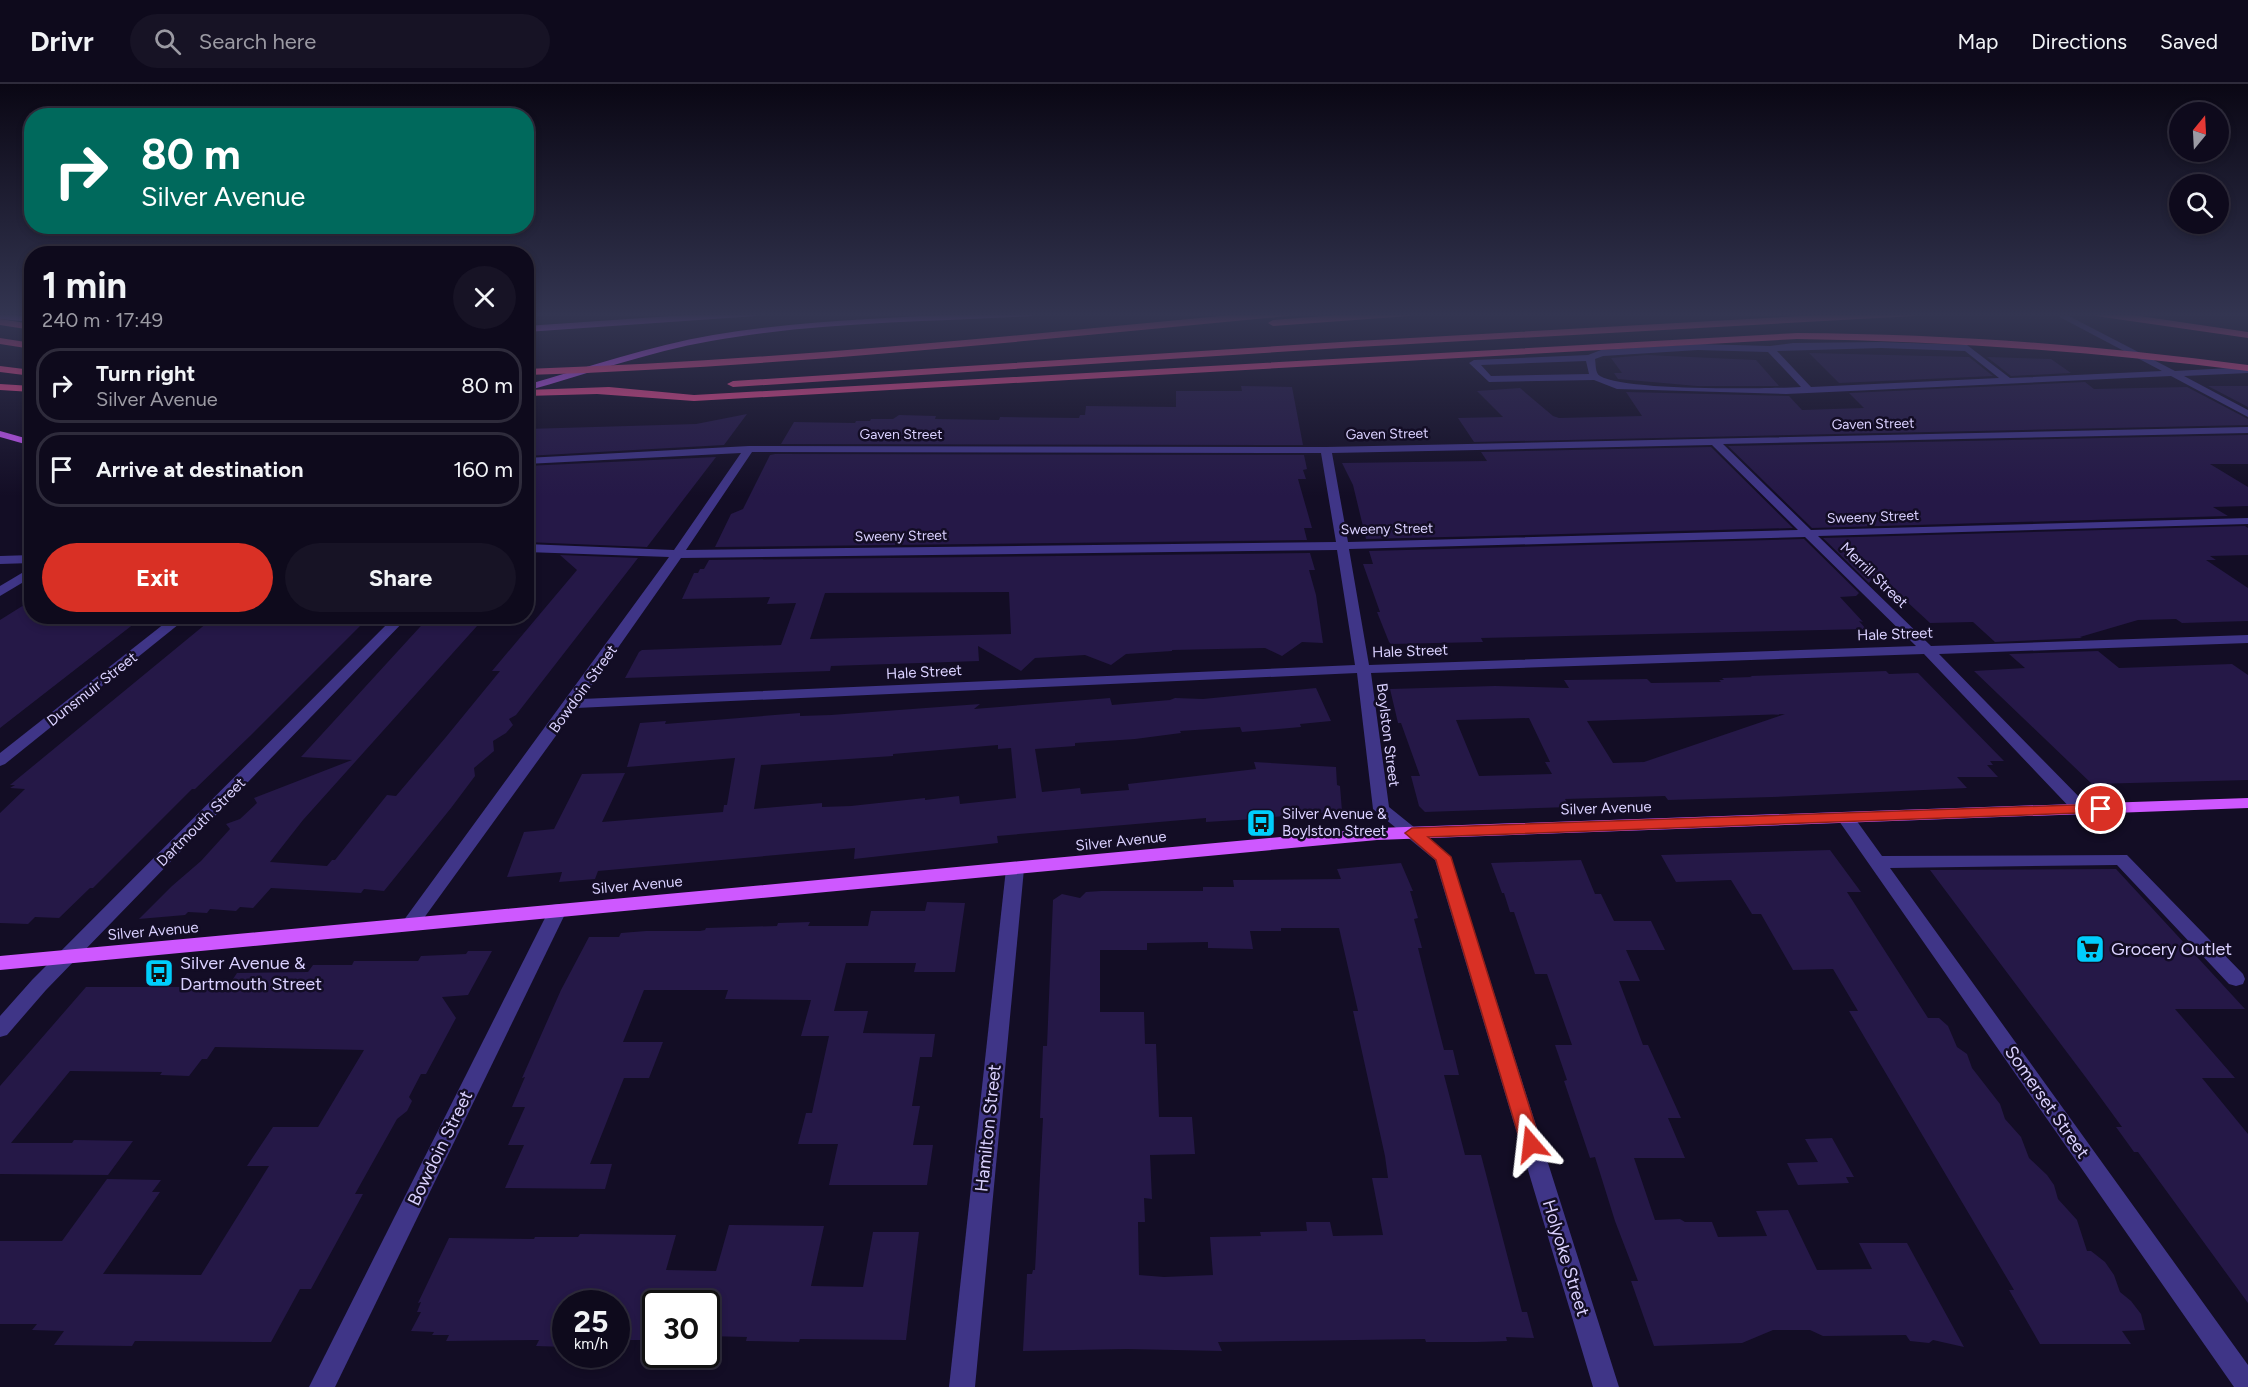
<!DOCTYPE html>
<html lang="en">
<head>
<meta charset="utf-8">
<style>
  :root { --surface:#0e0a1c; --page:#171325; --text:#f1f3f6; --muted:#9b9aa3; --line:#2e2b3b; --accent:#d93025 }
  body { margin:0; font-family:Figtree,sans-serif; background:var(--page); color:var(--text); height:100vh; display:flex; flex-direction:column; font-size:22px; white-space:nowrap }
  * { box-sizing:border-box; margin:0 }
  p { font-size:20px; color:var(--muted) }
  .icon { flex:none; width:33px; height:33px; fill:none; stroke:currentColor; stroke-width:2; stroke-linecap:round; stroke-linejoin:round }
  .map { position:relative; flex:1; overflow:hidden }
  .side { position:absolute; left:24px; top:162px; width:510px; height:378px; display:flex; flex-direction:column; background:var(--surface); border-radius:24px; box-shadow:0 3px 9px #0003,0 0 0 2px var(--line) }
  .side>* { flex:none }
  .hud { position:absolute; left:24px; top:24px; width:510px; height:126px; border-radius:24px; box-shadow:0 3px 9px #0003,0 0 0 2px var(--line); background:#00695c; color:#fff; overflow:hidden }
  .needle { width:39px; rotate:18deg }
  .tools { position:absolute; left:2169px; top:18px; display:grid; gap:12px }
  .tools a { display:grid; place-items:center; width:60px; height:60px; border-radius:50%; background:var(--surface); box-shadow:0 3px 9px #0003,0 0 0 2px var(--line); font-size:30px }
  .speed { position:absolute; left:552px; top:1206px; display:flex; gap:12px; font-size:30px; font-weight:700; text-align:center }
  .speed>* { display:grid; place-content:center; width:78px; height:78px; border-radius:50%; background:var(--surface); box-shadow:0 3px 9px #0003,0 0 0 2px var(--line); line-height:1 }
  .speed small { font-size:15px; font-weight:400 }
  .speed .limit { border:3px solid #111; border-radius:9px; background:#fff; color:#111 }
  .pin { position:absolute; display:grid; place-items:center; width:51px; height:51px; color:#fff; margin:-26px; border:3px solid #fff; border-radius:50%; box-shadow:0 2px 6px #0007 }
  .me { position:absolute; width:66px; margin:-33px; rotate:343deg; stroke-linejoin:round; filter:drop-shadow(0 0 4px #0008) }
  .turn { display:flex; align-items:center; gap:21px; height:126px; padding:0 18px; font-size:27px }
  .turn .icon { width:78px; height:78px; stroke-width:2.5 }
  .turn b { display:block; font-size:42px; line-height:51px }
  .round { display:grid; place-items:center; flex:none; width:63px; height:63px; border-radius:32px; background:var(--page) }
  .headline { display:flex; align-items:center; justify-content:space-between; height:102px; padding:0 18px }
  h1 { font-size:36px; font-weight:700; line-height:45px }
  .button { display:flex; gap:12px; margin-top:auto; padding:12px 18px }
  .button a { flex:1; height:69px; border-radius:36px; background:var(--accent); color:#fff; font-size:24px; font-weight:700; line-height:69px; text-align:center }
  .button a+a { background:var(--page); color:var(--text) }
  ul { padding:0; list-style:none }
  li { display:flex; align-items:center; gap:18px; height:75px; margin:0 12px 9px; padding:0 6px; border:3px solid var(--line); border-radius:24px }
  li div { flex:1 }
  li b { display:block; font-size:22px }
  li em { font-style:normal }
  header { display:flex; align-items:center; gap:36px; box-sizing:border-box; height:84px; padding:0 30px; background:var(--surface); border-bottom:2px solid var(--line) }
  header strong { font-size:28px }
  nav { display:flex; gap:33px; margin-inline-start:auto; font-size:21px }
  .search { width:420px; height:54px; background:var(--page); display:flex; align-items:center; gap:15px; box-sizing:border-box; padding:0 21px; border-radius:33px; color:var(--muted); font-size:22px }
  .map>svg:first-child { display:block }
  .building { fill:#251847; fill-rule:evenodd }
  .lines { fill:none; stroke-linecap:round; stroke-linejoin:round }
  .minor { fill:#3f3587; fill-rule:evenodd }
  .major { fill:#ce58ff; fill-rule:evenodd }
  .highway { fill:#ff4c93; fill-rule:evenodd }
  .route { fill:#d93025; stroke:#8d1f18; stroke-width:1.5 }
  .labels { text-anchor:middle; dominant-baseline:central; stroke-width:5; stroke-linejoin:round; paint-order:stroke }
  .far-street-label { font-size:14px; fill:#dad1ff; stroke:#130d25 }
  .street-label { font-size:15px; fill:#dad1ff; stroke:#130d25 }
  .poi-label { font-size:15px; fill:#dad1ff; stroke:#130d25; text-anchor:start }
  .near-poi-label { font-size:18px; fill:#dad1ff; stroke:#130d25; text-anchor:start }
  .near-street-label { font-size:18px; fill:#dad1ff; stroke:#130d25 }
</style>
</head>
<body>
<header>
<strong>Drivr</strong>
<div class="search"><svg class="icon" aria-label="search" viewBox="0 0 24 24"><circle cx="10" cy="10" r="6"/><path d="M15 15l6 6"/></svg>Search here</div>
<nav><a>Map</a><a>Directions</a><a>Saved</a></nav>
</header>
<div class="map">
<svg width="2248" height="1303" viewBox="0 0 2248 1303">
  <rect width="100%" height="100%" fill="#130d25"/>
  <g class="building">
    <polygon points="1809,269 1969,273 1993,292 1839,299"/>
    <polygon points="1647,271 1756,276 1779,302 1697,302 1618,295 1614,289 1622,289 1611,274"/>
    <polygon points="1987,273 2051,275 2071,289 2011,292"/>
    <polygon points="2085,298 2094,305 2187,303 2248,335 2248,341 1474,358 1458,334 1503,333 1477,307 1520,304 1553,332 1559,334 1642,332 1626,308 1789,312 1802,326 1864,324 1849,309"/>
    <polygon points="1241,302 1292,303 1303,361 781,360 794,338 855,339 856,337 870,337 871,335 893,335 899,331 936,332 935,335 999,336 1000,333 1079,334 1080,331 1085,331 1086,322 1176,323 1176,307 1242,307"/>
    <polygon points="2208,302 2248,302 2248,323"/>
    <polygon points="747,330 724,361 526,372 526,345 696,340"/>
    <polygon points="2248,351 2248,380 2210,380 2248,403 2248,422 2213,423 2228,432 1812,444 1728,362"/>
    <polygon points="1711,363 1793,444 1366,455 1353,401 1342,379 1487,377 1481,368"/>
    <polygon points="775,370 1304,371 1307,385 1303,386 1306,395 1298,395 1312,444 1304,444 1307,456 715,463 731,430 743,425 770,371"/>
    <polygon points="716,373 647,463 526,458 526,434 535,425 526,417 526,382"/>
    <polygon points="2245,442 2248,444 2248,471 2210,472 2216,476 2206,476 2248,504 2248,537 2182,539 2176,535 2138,536 2080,553 2082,554 1995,558 1973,538 1930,539 1904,515 1892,512 1873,494 1869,499 1823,454"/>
    <polygon points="1804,455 1859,509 1856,512 1840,513 1863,538 1859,537 1866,545 1481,554 1483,558 1391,560 1389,558 1377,528 1380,528 1363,480 1373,480 1369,467"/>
    <path d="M1310,469L1315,486H1309L1316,511L1323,559L1302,558L1282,572L1265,564L1172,566V567L1126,570L1111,581L1085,571L1035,574L1021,587L978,562L979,577L831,582L830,587L625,594L639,568L642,566L781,561L796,519L767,520L770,513L682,515L694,489H698L700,485H704L709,476ZM1009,508L1011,550L810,555L825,509Z"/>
    <polygon points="560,471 638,474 516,631 509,635 513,641 506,649 493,657 494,667 474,684 475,692 451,724 384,807 364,805 361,809 271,804 253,824 240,823 236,827 210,825 207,829 188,828 185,831 139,835 172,802 201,777 230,745 226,740 240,735 257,719 254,714 352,676 301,673 430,532 486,532 303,736 270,778 327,782 332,776 335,776 387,711 396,712 446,653 500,587 492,587 577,486"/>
    <polygon points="32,516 32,532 144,532 0,644 0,536"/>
    <polygon points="213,534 313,537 316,534 367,535 250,652 195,705 192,705 93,804 90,804 59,834 35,833 28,840 0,839 0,729 25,705 10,704 15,701 10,701"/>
    <polygon points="2098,567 2119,584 2232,580 2248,591 2248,696 2092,700 1974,587 2025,584 2009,570"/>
    <path d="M1886,587L1889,590L1918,589L2004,677H1990L1993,681H1987L1998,693H1957L1967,704L1772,713L1668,716L1665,712L1565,715L1569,723L1425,728L1419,722L1411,692H1420L1401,639H1398L1390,605L1495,602L1569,604L1564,596L1647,595L1651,599L1721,598L1719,596H1724L1722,594L1752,593L1750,592ZM1785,630L1644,678L1613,679L1587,637ZM1529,634L1550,678H1545L1552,690L1479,692L1456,636Z"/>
    <path d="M1316,604L1331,637L1300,640L1301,643L1242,648L1240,643L1180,647L1181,649L1135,655L1075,659V662L1035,665L1042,708L1080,704L1081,710L1129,706L1128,700L1256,685L1254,678L1336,683L1337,701L1340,702L1342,727L1239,736L1206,738V734L997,752L998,759L854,775L855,764L598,787L595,795L559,798L562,788L507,793L524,748L554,745L582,690L625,689L602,738L723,728L724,721H727L735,674L627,683L640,639L666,637L665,640L800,629V632L831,631L980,620L974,625L1110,614L1112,621L1170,616L1175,614L1203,615ZM998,661V665L1011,664L1016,714L960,720L959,712L925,716V714L851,722L822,723V719L754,725L761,681L893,672V670Z"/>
    <polygon points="1830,766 1861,808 1847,808 1928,934 1939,934 1948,942 1957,963 1967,970 1972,984 2000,1020 2005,1035 2021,1053 2029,1074 2047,1091 2054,1101 2058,1115 2077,1136 2087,1167 2091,1167 2105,1178 2114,1191 2120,1208 2131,1217 2141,1230 2145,1246 2122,1247 2131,1260 2040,1260 2009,1206 2014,1206 1849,927 1858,927 1833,885 1793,886 1761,830 1752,830 1731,796 1676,798 1661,771"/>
    <polygon points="1581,776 1595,810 1601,810 1614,837 1651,837 1665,866 1626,866 1640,897 1619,897 1643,961 1648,961 1681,1034 1668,1034 1685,1074 1634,1074 1655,1136 1680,1135 1685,1138 1712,1138 1718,1153 1767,1152 1756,1127 1788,1126 1817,1186 1872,1185 1859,1159 1907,1159 1964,1263 1933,1256 1929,1259 1910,1257 1906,1251 1823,1252 1810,1246 1773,1246 1742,1259 1654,1262 1631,1197 1638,1197 1615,1137 1595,1073 1590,1074 1564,997 1567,996 1555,961 1572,961 1547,890 1535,890 1514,828 1510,828 1504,809 1502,809 1491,779"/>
    <path d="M1401,779L1413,807H1410L1418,834L1414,835L1422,864H1418L1444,966H1453L1459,991H1444L1465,1071H1481L1522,1228H1527L1534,1254L1506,1253L1507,1257L1477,1258H1426L1425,1255L1218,1258L1222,1267L1127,1265L1023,1267L1027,1190H1032L1033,1186H1035L1043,1034H1040L1043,962H1047L1053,816L1062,810L1080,814L1086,808L1101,807H1203V803H1234L1233,796L1341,795L1337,785ZM1281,844H1339L1358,927H1353L1385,1072L1388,1094H1372L1383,1151L1333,1152L1330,1138H1306L1307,1147L1260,1148L1261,1152L1210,1153L1213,1191L1164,1193L1139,1191L1138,1138H1145L1144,1114L1152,1115L1150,1071L1195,1070L1192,1033H1159L1156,960H1145L1144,928H1100V866H1147V859L1208,858V864L1253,865L1250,847H1281Z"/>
    <polygon points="2116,785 2245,925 2175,925 2235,994 2202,994 2248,1050 2248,1219 2138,1068 2134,1068 2116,1043 2122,1043 2087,995 1930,786"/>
    <polygon points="927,818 965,819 955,888 914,888 916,879 846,879 834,927 868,927 863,949 935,950 932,973 920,973 912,1022 920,1022 913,1061 933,1061 927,1101 829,1101 838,1060 798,1060 806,1029 812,1029 829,952 801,952 811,916 725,915 728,906 644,906 623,958 663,958 649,994 624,994 590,1080 612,1080 605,1105 505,1104 524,1061 508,1061 525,1023 512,1023 525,993 522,994 561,906 589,853 619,853 621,849 646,847 700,847 705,846 706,844 777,842 778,839 810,838 808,842 868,842 871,827 925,827"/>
    <polygon points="468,867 492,867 468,911 442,913 456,934 426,990 421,990 409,1013 412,1017 407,1027 397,1035 355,1110 363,1110 311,1205 300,1205 271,1258 135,1257 132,1262 54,1261 64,1247 32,1246 37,1240 0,1240 0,1157 62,1157 107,1095 161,1096 152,1108 160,1108 103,1190 201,1191 269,1082 247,1082 273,1043 318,1043 364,966 215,963 207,975 202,975 189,992 160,991 162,988 70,987 11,1059 72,1059 74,1056 133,1057 108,1091 0,1090 0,1002 86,903 186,903 190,897 231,898 237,889 308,888 313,881 352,881 354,877 418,877 421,872 466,870"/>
    <polygon points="1832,1054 1854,1093 1846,1093 1849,1099 1798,1101 1787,1079 1818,1078 1805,1055"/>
    <polygon points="729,1141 824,1142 811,1202 863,1203 873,1148 919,1148 906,1256 800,1255 799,1258 746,1257 747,1253 706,1252 706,1220 656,1220 656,1247 646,1247 643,1256 616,1256 616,1220 566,1220 566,1263 536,1262 539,1256 446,1257 449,1251 432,1251 434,1248 411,1247 421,1228 417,1228 421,1218 418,1219 449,1154 534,1155 535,1153 578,1153 580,1150 676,1151 666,1186 716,1187"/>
  </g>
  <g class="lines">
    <g class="minor">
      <path d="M2052,229H2063L2175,287L2248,283V289L2184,292L2248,326V333L2171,292L1786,310L1617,305L1594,296L1489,298L1469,279L1474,276L1588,271L1601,266L1698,260L1770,262L1793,259L1881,258L1967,261L2010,294L2162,287ZM1881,264L1965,267L1999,294L1811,303L1777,267ZM1698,266L1768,268L1801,303C1767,305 1624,307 1600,292C1595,289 1596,281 1595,275L1603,272ZM1586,277L1589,290L1491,292L1481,281Z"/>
      <path d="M2248,343V349L1723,360L1811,446L2248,434V440L1818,452L1931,562L2248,551V559L1939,570L2087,721L2089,725L2087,729H2075L1924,570L1371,589L1389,723L1451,773L1619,1303H1593L1435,776L1373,725L1357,589L576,624L416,845L410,847L404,845L401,840L669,473L526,468V460L674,466L741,369L526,380V374L749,362L1326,363ZM1712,361L1798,446L1348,458L1332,369ZM752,368L1321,369L1336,458L686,466ZM1805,453L1916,562L1369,581L1349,465ZM1337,466L1355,581L582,615L681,474Z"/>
      <polygon points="32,471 32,479 0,480 0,472"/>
      <polygon points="32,483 32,493 0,512 0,502"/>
      <polygon points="174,532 189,532 5,680 0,682 0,669"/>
      <polygon points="395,532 409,532 46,906 7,951 0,953 0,932 32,896"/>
      <polygon points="1845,728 1851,729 1882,772 2127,771 2243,890 2245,895 2243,900 2236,902 2229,900 2117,781 1890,784 2248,1281 2248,1303 2234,1303 1839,737 1837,733 1839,729"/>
      <polygon points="1015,779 1021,781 1024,785 975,1303 949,1303 1006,785 1009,781"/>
      <polygon points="558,820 564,821 567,826 335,1303 309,1303 549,826 552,821"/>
    </g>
    <g class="major">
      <polygon points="0,229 32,233 32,238 0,235"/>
      <polygon points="715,229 760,229 756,232 526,248 526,242"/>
      <path d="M982,229H1036L1032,232C925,238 816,238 711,257C648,268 588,290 526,307V301C588,283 649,262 713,251C802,236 892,234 982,229Z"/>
      <polygon points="0,347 32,356 32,362 0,353"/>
      <polygon points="2248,714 2248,724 1377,756 0,886 0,872 1377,744"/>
    </g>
    <g class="highway">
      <path d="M1252,229H1293L1288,232C1034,256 781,283 526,291V285C769,277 1010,252 1252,229Z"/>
      <polygon points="1363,229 1414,229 1409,232 1273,242 1268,239 1273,236"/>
      <polygon points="1854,229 1919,229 1914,232 1357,263 733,303 727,300 733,297 1357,257"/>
      <polygon points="2091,229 2119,229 2248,248 2248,254 2096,232"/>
      <polygon points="0,235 32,240 32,246 0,241"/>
      <path d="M1797,249C1948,250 2098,261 2248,281V287C2098,268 1948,257 1797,255L694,317L597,310L526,312V306L609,303L694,311Z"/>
      <polygon points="0,254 32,259 32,265 0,260"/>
      <polygon points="0,282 32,286 32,292 0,288"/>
      <polygon points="0,300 32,302 32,308 0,306"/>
    </g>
  </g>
  <linearGradient id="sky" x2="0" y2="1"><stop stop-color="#0a0714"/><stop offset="0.56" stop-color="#333551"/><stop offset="1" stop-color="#333551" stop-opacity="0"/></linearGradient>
  <rect width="2248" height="412" fill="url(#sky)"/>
  <polygon class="route" points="2101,720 2108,725 2106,728 1428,753 1451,773 1541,1060 1538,1066 1531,1069 1524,1066 1521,1060 1436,776 1405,749 1412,744"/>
  <defs>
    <g id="bus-square" transform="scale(1.5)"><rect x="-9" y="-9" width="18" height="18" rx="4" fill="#00cefc" stroke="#130d25"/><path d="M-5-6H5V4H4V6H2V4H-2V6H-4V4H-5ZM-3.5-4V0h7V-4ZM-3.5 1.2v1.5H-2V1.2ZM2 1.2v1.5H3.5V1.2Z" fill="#111"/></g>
    <g id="supermarket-square" transform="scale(1.5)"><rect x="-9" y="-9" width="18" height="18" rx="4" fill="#00cefc" stroke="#130d25"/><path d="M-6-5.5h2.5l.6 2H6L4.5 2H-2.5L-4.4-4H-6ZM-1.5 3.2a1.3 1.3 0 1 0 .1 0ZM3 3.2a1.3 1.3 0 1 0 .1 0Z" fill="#111"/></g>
  </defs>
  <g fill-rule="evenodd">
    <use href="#bus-square" x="1261" y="739"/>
    <use href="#supermarket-square" x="2090" y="865"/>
    <use href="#bus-square" x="159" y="889"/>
  </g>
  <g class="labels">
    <g class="far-street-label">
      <text transform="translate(1873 340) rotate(-1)">Gaven Street</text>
      <text x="901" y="350">Gaven Street</text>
      <text transform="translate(1387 350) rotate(-1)">Gaven Street</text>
      <text transform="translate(1873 433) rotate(-2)">Sweeny Street</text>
      <text transform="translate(1387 445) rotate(-1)">Sweeny Street</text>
      <text transform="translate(901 452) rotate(-1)">Sweeny Street</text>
    </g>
    <g class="street-label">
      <text transform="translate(1874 491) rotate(44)">Merrill Street</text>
      <text transform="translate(1895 550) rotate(-2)">Hale Street</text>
      <text transform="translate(1410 567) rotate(-2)">Hale Street</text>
      <text transform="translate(924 588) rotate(-3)">Hale Street</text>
      <text transform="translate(92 605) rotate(-38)">Dunsmuir Street</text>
      <text transform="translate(583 605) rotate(-54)">Bowdoin Street</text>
      <text transform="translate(1388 651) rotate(83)">Boylston Street</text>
      <text transform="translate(1606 724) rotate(-2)">Silver Avenue</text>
      <text transform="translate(201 738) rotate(-45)">Dartmouth Street</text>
      <text transform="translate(1121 757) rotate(-6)">Silver Avenue</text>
      <text transform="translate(637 801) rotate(-5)">Silver Avenue</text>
      <text transform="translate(153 847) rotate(-5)">Silver Avenue</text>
    </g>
    <g class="poi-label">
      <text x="1282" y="730">Silver Avenue &amp;<tspan x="1282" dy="17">Boylston Street</tspan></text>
    </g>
    <g class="near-poi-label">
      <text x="2111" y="865">Grocery Outlet</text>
      <text x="180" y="879">Silver Avenue &amp;<tspan x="180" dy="21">Dartmouth Street</tspan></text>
    </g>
    <g class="near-street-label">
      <text transform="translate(2047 1018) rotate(55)">Somerset Street</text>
      <text transform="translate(988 1044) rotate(-84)">Hamilton Street</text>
      <text transform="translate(440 1064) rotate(-64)">Bowdoin Street</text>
      <text transform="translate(1566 1174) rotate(73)">Holyoke Street</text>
    </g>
  </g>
</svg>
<div class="tools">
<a><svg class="needle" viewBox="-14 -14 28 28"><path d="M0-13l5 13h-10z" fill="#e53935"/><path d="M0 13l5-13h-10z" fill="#9b9aa3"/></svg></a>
<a><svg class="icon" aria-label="search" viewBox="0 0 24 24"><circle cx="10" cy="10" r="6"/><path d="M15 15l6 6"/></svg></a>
</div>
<div class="speed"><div>25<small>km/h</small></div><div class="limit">30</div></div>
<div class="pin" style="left:2101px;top:725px;background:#d93025"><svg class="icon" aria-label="arrive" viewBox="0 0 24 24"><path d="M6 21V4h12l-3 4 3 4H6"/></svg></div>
<svg class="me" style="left:1531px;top:1060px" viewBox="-20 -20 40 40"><path d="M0-17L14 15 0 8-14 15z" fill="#d93025" stroke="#fff" stroke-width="4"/></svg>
<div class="hud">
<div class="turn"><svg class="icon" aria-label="right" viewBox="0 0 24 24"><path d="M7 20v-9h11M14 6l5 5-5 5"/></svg><div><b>80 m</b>Silver Avenue</div></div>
</div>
<section class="side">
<div class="headline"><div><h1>1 min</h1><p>240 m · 17:49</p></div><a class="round"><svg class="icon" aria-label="close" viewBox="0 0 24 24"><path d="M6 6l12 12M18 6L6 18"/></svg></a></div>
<ul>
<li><svg class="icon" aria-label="right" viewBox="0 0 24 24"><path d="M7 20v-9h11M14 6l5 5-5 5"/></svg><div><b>Turn right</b><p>Silver Avenue</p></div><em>80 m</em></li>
<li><svg class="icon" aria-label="arrive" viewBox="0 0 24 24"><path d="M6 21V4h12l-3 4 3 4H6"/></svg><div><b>Arrive at destination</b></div><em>160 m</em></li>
</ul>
<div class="button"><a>Exit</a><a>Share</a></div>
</section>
</div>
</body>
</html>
